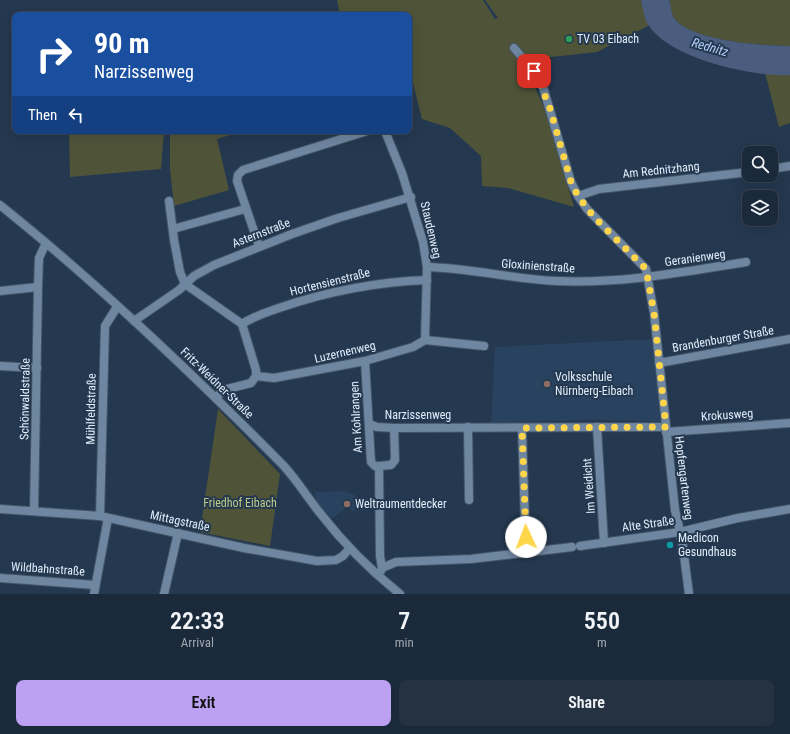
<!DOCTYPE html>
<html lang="en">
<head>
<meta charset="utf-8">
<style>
  :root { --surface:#1b2a3b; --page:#243242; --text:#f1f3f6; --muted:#a0a7af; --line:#394655; --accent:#bca0f2 }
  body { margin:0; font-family:"Roboto Condensed",sans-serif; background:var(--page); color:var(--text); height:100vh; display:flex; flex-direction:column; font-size:15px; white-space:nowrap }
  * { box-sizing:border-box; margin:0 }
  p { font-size:13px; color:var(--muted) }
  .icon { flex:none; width:22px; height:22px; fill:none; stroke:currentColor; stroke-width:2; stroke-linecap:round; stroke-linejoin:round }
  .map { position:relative; height:594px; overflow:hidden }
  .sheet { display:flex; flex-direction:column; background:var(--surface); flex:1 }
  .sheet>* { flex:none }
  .hud { position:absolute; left:12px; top:12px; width:400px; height:122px; border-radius:8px; box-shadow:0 4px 16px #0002,0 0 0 1px var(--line); background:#1a4fa0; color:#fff; overflow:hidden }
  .fabs { position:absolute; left:742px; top:146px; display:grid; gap:8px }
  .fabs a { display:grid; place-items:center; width:36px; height:36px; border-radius:8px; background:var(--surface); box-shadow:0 4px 16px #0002,0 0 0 1px var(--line); font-size:20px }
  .pin { position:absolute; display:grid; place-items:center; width:34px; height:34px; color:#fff; margin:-17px; border-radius:8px; box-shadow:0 2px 6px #0006 }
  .me { position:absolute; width:44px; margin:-22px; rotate:358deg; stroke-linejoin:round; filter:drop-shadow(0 0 3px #0008) }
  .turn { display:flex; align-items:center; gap:14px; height:84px; padding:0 16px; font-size:18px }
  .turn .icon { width:52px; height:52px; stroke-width:2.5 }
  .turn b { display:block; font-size:28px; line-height:34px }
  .then { display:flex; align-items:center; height:38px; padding:0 16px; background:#0003; gap:8px; font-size:15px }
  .eta { display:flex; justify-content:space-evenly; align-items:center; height:68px; text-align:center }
  .eta b { font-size:24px; font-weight:600; line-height:28px }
  .primary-button { display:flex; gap:8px; margin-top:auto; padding:8px 16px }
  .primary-button a { flex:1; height:46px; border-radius:8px; background:var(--accent); color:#111; font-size:16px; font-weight:600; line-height:46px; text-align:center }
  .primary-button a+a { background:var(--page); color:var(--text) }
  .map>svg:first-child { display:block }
  .built { fill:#29425f }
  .green { fill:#4f5439 }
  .water { fill:#4a5d7e }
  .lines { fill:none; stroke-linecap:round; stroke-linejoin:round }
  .street-casing { stroke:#435568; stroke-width:10 }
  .street { stroke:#6f86a1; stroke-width:8 }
  .route { stroke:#ffd54a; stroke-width:7; stroke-dasharray:0 12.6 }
  .leisure-dot { fill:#2e9e5b; stroke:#24384f; stroke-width:1.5 }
  .education-dot { fill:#8d6e63; stroke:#24384f; stroke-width:1.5 }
  .culture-dot { fill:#0f9aa8; stroke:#24384f; stroke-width:1.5 }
  .labels { text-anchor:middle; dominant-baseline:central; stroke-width:4; stroke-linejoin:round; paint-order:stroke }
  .poi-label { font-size:12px; fill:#e1edfc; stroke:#24384f; text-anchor:start }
  .street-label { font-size:12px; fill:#e1edfc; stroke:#24384f }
  .park-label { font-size:12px; fill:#bdc987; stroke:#24384f }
  .water-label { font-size:13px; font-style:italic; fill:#b4cffd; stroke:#24384f }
</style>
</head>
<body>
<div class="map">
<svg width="790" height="594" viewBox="0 0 790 594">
  <rect width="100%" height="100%" fill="#24384f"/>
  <g class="built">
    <polygon points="654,339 660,422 599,420 491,423 495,347"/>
    <polygon points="344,491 367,500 375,500 375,510 352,511 348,506 332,519 317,502 314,492"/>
  </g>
  <g class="green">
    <path d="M337,0H483L495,19L498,18L485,0H641L648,26L597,52L533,59L522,65C550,107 560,160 574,207L508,188L482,186L481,156L450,128L422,119L409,67V15H340Z"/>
    <path d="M669,0H790V46C764,46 690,41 674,18C671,14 671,5 669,0Z"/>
    <polygon points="765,73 790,75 790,123 779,127"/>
    <polygon points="69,131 164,131 161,169 70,177"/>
    <polygon points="170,131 243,131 217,139 229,190 174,206 170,169"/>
    <polygon points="218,409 280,474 270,546 200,532"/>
  </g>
  <path class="water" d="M641,0H669C671,5 671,14 674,18C690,41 764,46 790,46V75C753,77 671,59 649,26C644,20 643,8 641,0Z"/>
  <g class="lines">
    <g class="street-casing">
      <g id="street">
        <polyline points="514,48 534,71 543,87 571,182 578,196 587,209 646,269 654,313 675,510 682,540 689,594"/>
        <polyline points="385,131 402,173 423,242 427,267 425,340"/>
        <polyline points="771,169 790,166"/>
        <polyline points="578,196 599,189 749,172"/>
        <polyline points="169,201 174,240 180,272 185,284 242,324 256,370 256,376 251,383 223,390 216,398"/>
        <path d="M0,205C100,285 193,374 283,465C297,480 307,497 320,513C344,544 370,570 400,594"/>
        <polyline points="173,229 245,209"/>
        <polyline points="259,246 237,181 238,175 243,170 367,131"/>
        <path d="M427,267C470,268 513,279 556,281C620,284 683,272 746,262"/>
        <polyline points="0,291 38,287"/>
        <polyline points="134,321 179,290 194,276 214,265 292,234 338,218 411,197"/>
        <path d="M242,324C254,316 268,312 282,307C329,291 377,282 427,280"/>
        <polyline points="365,361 371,462 375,466 379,466 380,556 382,568"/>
        <polyline points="659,363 790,339"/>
        <polyline points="0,366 37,368"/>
        <polyline points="256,376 274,378 365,361 413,347 425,340 484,346"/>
        <polyline points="369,424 377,427 394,428 666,427"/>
        <polyline points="468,427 469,500"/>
        <polyline points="597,427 604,543"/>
        <polyline points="522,428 526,553"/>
        <polyline points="666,432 790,423"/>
        <polyline points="379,466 391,465 395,460 394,428"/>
        <polyline points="0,509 100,516 244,548 317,561 336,560 343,556 349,549"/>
        <polyline points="34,511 38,287 39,258 46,243"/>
        <polyline points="100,516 105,326 117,307"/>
        <polyline points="580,546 680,532 738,518 790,509"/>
        <polyline points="381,571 382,568 396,562 471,559 572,547"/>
        <polyline points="0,578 95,585"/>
        <polyline points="94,594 108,518"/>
        <polyline points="164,594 178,533"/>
      </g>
    </g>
    <use href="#street" class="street"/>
  </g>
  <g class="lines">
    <polyline class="route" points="526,537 522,428 666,427 654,313 646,269 594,217 578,196 571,182 549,105 534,71"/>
  </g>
  <circle class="leisure-dot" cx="569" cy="39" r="4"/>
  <g class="education-dot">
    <circle cx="547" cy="384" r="4"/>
    <circle cx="347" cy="504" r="4"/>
  </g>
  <circle class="culture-dot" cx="670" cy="545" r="4"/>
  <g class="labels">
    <g class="poi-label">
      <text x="577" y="39">TV 03 Eibach</text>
      <text x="555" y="377">Volksschule<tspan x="555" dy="14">Nürnberg-Eibach</tspan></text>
      <text x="355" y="504">Weltraumentdecker</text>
      <text x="678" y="538">Medicon<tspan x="678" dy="14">Gesundhaus</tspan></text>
    </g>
    <g class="street-label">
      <text transform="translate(661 170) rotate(-6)">Am Rednitzhang</text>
      <text transform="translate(431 230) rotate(77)">Staudenweg</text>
      <text transform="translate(261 233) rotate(-21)">Asternstraße</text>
      <text transform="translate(695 258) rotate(-8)">Geranienweg</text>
      <text transform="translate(538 266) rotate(4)">Gloxinienstraße</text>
      <text transform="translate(330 282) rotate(-14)">Hortensienstraße</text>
      <text transform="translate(723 339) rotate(-10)">Brandenburger Straße</text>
      <text transform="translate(345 352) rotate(-13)">Luzernenweg</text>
      <text transform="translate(217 383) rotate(44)">Fritz-Weidner-Straße</text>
      <text transform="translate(25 399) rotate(-89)">Schönwaldstraße</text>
      <text transform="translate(91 409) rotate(-89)">Mühlfeldstraße</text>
      <text x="418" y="415">Narzissenweg</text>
      <text transform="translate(727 415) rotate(-4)">Krokusweg</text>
      <text transform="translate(356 417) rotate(-93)">Am Kohlrangen</text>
      <text transform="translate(684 478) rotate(83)">Hopfengartenweg</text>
      <text transform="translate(589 486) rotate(-94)">Im Weidicht</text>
      <text transform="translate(180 521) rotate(12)">Mittagstraße</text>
      <text transform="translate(648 524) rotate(-8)">Alte Straße</text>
      <text transform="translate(48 569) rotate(4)">Wildbahnstraße</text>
    </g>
    <g class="park-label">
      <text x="240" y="503">Friedhof Eibach</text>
    </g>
    <g class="water-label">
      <text transform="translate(710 47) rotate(16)">Rednitz</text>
    </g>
  </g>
</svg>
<div class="fabs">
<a><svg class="icon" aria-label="search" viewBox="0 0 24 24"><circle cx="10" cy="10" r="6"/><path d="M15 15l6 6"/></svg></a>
<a><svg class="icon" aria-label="layers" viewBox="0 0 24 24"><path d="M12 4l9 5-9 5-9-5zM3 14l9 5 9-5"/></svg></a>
</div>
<div class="pin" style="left:534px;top:71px;background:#d93025"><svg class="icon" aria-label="arrive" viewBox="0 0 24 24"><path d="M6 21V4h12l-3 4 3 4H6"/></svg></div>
<svg class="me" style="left:526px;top:537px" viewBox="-20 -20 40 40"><circle r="19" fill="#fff"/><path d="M0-13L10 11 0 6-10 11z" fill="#ffd54a"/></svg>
<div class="hud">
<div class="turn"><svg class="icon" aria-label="right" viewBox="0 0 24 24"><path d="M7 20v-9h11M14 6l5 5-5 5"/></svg><div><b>90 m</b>Narzissenweg</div></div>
<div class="then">Then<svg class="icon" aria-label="left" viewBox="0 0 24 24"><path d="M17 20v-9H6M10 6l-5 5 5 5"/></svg></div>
</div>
</div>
<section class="sheet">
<div class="eta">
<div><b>22:33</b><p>Arrival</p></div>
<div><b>7</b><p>min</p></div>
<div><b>550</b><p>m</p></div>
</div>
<div class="primary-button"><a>Exit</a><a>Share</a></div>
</section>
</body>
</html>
